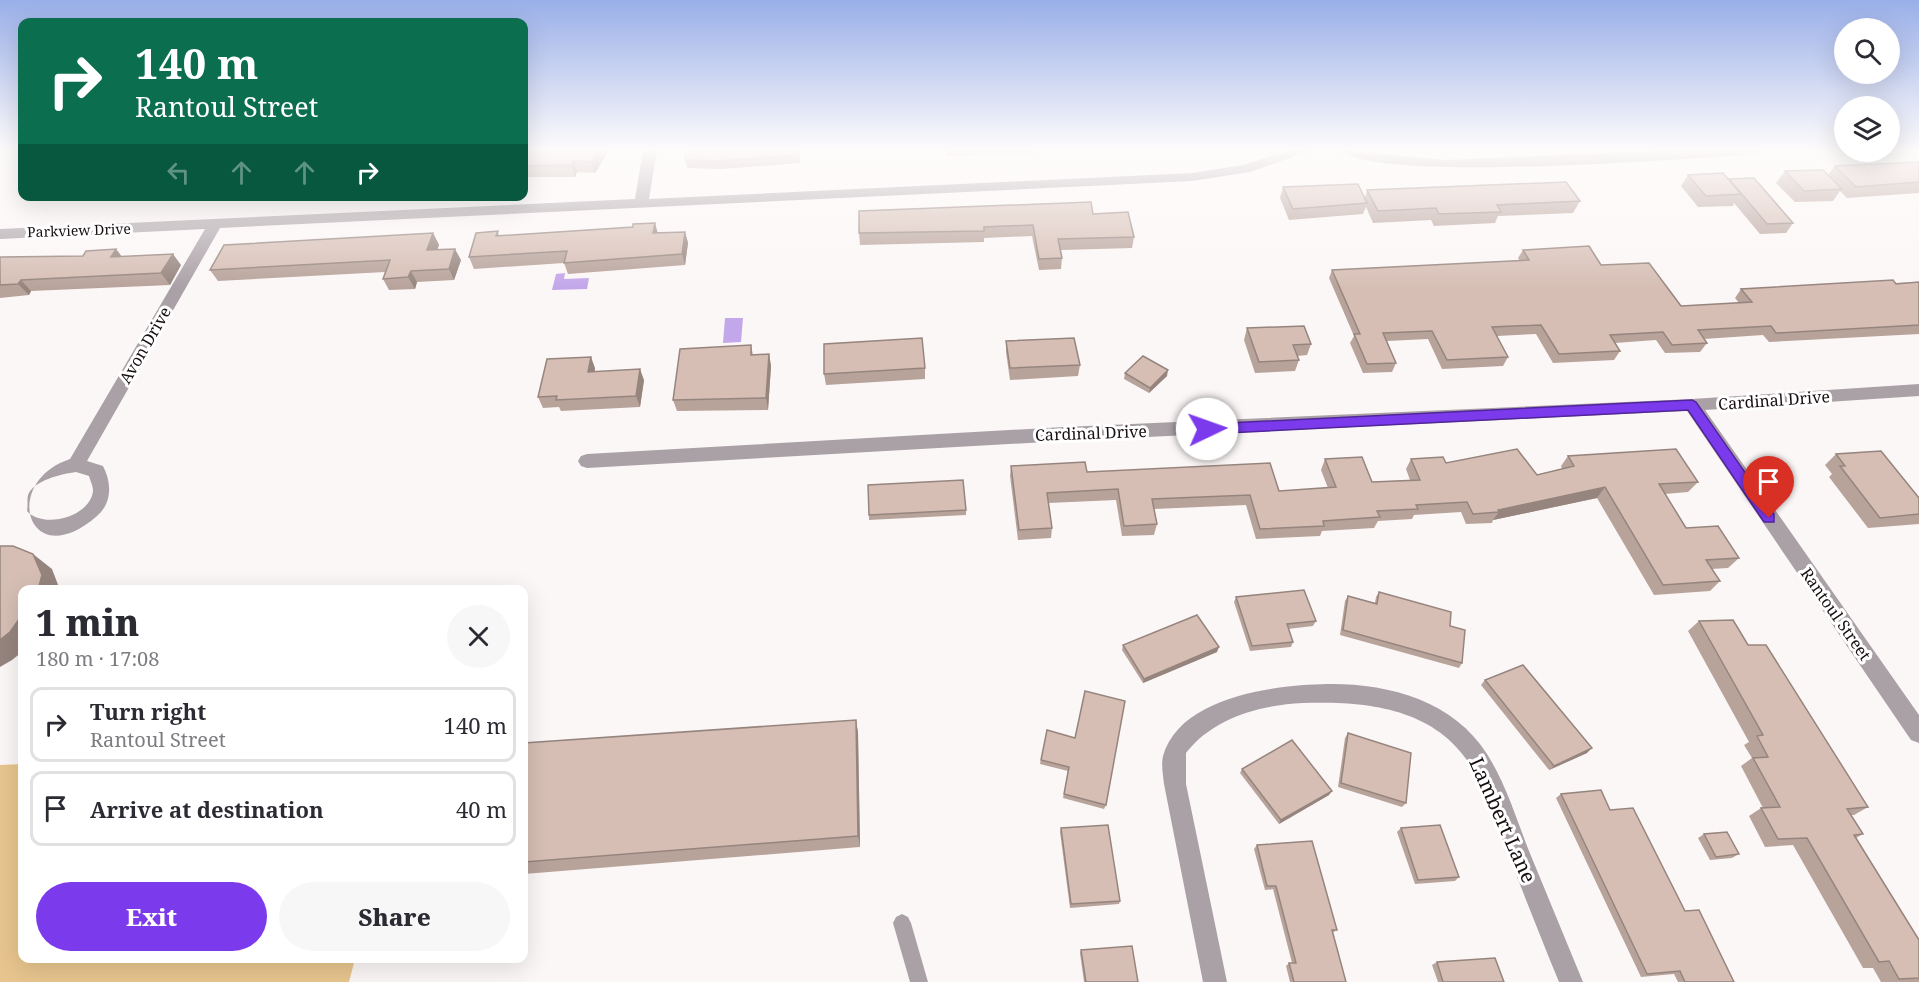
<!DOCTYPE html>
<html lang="en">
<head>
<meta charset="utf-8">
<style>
  :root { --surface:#fff; --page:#f7f7f7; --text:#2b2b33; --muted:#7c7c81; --line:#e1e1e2; --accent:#7c3aed }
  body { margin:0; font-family:"Noto Serif",serif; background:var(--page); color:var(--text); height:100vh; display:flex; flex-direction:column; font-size:22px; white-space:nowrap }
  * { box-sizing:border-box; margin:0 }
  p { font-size:20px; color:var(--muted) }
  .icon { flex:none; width:33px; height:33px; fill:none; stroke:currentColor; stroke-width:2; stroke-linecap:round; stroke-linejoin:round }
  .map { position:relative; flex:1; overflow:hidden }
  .side { position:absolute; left:18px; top:585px; width:510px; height:378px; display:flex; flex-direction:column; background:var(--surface); border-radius:12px; box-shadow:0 6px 24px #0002 }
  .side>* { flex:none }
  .guide { position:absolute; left:18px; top:18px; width:510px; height:183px; border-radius:12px; box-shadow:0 6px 24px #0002; background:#0b6e4f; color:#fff; overflow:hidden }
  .controls { position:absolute; left:1834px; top:18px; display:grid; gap:12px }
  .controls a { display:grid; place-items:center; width:66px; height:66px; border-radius:50%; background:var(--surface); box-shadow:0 6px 24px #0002; font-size:30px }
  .pin { position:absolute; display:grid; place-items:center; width:51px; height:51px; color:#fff; margin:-62px -26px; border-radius:50% 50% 50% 0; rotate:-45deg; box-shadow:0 0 6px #0007 }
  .pin .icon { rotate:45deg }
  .me { position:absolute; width:66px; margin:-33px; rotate:87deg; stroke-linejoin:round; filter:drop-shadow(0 0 4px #0008) }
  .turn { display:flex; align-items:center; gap:21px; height:126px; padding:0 18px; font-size:27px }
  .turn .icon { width:78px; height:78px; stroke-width:2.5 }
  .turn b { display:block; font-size:42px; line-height:51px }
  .lanes { display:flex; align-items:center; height:57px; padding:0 18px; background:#0003; justify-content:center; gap:30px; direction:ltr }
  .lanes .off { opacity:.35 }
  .round { display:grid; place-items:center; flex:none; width:63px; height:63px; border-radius:32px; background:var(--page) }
  .overview { display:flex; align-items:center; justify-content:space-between; height:102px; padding:0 18px }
  h1 { font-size:36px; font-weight:800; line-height:45px }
  .action { display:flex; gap:12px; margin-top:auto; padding:12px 18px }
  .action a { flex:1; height:69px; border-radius:36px; background:var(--accent); color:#fff; font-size:24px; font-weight:800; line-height:69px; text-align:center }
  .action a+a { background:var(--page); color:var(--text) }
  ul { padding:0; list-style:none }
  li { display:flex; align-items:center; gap:18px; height:75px; margin:0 12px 9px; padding:0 6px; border:3px solid var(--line); border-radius:12px }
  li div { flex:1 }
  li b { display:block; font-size:22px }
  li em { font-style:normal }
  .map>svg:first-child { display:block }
  .green { fill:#e8c58e }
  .water { fill:#c2a7ea }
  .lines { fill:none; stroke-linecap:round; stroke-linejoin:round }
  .lane { fill:#aaa1a7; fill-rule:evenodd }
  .street { fill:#aaa1a7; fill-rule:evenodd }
  .wall { fill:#b8a39b }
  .shaded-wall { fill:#96857e }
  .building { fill:#d6beb4; stroke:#96857e; stroke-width:1.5 }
  .route { fill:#7c3aed; stroke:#51269a; stroke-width:1.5 }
  .labels { text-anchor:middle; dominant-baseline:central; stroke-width:6; stroke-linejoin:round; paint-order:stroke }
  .far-street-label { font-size:14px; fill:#180f10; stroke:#fff }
  .street-label { font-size:16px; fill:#180f10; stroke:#fff }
  .near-street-label { font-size:20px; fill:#180f10; stroke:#fff }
</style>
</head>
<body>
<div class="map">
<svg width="1919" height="982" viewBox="0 0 1919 982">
  <rect width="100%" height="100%" fill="#fcf7f7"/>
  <polygon class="green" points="22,764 22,958 355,959 349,982 0,982 0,765"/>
  <g class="water">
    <polygon points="565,273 564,279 589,278 587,289 552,290 556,274"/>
    <polygon points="725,318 743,318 741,342 723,343"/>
  </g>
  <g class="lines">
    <polygon class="lane" points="902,914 908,917 911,923 928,982 910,982 893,923 896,917"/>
    <g class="street">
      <path d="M643,150H657L649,199L1192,173L1243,165L1290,150H1312L1250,172L1192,181L220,228L87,461L103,466C112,483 112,503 97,516C28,576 0,482 70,459L205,229L0,239V229L635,199ZM76,472L89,476C90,480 93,486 93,490C92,516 44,530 27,511C28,506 27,499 28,495C34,480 62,474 76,472Z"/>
      <path d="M1340,150L1445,160L1675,150H1765L1758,154C1694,158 1375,184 1340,150Z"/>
      <polygon points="1919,384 1919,396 1705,410 1919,715 1919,743 1911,740 1687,411 1064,441 587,468 581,466 578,461 581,456 587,454 1064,427 1692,399"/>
      <path d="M1327,684C1387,683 1453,700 1487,754C1506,784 1516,818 1529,851C1547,895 1565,938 1583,982H1559C1541,938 1524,895 1507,851C1496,824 1488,796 1474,771C1438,708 1369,701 1303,703C1260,705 1213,718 1186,753V784L1227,982H1203L1164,784C1163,775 1161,765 1163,756C1180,696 1276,685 1327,684Z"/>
    </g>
  </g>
  <g class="wall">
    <polygon points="524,150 609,150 595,173 577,172 575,177 524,177"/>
    <polygon points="687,150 800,150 800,163 721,169 687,168 685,160"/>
    <polygon points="946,150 1035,150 1035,153 946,156"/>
    <polygon points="1919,162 1919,193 1847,198 1840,191 1833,201 1795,202 1776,183 1785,171 1828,175 1835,166"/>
    <polygon points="1688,175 1728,180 1793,223 1786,233 1760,234 1734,203 1733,206 1698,207 1681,186"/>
    <polygon points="1283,187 1365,197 1367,190 1580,201 1573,213 1498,216 1495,223 1434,226 1431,220 1373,223 1366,207 1363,214 1289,220 1280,198"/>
    <polygon points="1093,214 1134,237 1132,248 1061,250 1062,258 1061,269 1039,270 1032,236 984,238 984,242 860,245 859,233"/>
    <polygon points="498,231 499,236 685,232 688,243 685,265 568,274 564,263 474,269 469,257"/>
    <polygon points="433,233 439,245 437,250 461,260 454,280 417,282 415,289 389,290 383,279 385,272 218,281 210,270"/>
    <polygon points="116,249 122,257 181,265 170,285 31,291 29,295 0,298 0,257 83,256"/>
    <polygon points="1523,250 1601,265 1681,306 1739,303 1735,298 1741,289 1919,282 1919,334 1769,342 1763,335 1704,339 1707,343 1700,352 1665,353 1656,340 1615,343 1620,351 1614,360 1553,363 1536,334 1497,336 1508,357 1503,366 1442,369 1428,339 1387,341 1396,363 1392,372 1363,373 1350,343 1354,336 1329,278 1332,270 1520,261 1518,258"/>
    <polygon points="1247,328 1311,344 1307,355 1297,356 1299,360 1295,371 1255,373 1244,340"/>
    <polygon points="1006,341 1080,365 1078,376 1010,380 1006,352"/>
    <polygon points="751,345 753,355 769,354 771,366 768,410 677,411 673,400"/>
    <polygon points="595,368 595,371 644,380 640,407 561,411 559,407 543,408 538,397"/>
    <polygon points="925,368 925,379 826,385 824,374"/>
    <polygon points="1125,373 1167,376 1149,393 1124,379"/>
    <polygon points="1836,454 1919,498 1919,524 1868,528 1829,477 1832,474 1825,465"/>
    <polygon points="1568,456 1698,482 1688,492 1665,494 1686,528 1739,558 1728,568 1712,569 1720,581 1710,591 1654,595 1597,498 1493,520 1492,523 1466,524 1461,512 1414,515 1412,519 1378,521 1374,528 1322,531 1320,536 1256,539 1246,505 1154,509 1157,524 1154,535 1122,536 1116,500 1048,503 1052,528 1051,538 1018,540 1010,476 1011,466 1087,472 1279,491 1328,488 1321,470 1325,459 1372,482 1410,480 1406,469 1411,459 1537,475 1562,469 1561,466"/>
    <polygon points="966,510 966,515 869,520 869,515"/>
    <polygon points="1379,592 1450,626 1462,663 1459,668 1340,635 1345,601 1348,596 1375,603 1376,597"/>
    <polygon points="1236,597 1316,621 1313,626 1288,629 1293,642 1291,647 1250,651 1234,602"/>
    <polygon points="1699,621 1748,645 1868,807 1854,815 1851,815 1863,834 1856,838 1919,940 1919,982 1881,982 1873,968 1863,968 1793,845 1765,847 1749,816 1761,808 1763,808 1741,766 1752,758 1744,745 1749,742 1688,631"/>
    <polygon points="1123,645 1217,652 1143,683 1122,650"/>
    <polygon points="1485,680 1587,753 1549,770 1481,685"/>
    <polygon points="856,720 858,733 860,847 524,874 524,743"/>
    <polygon points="1047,730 1075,738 1106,805 1104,809 1063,798 1068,771 1040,764"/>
    <polygon points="1348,733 1406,803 1402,807 1338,787 1345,738"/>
    <polygon points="1242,769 1329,795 1279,824 1240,773"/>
    <polygon points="1561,794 1610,810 1685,911 1734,982 1678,982 1674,974 1641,977 1556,798"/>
    <polygon points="1061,828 1120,901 1119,904 1070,908 1060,832"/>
    <polygon points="1401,828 1459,877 1455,881 1415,884 1397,832"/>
    <polygon points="1704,834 1739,854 1732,858 1710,860 1698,838"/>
    <polygon points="1257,845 1337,930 1332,933 1346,982 1290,982 1286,966 1289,963 1292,963 1273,889 1265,890 1254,849"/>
    <polygon points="1081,950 1138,982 1084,982 1080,953"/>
    <polygon points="1437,962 1504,982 1438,982 1432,965"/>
  </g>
  <g class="shaded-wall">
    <polygon points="599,150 609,150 595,173 591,162"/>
    <polygon points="573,161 577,172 575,177 571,165"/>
    <polygon points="655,223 658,234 653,233"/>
    <polygon points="685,232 688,243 685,265 682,254"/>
    <polygon points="433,233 439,245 433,261 427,250"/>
    <polygon points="116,249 125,261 111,257"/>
    <polygon points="455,249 461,260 454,280 449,269"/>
    <polygon points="173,254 181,265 170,285 161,273"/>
    <polygon points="411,271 417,282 415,289 408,277"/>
    <polygon points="21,280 31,291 29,295 18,284"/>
    <polygon points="769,354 771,366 768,410 766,398"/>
    <polygon points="591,357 595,368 592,383 588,372"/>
    <polygon points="640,369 644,380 640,407 636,396"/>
    <polygon points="1168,370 1167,376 1149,393 1150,388"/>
    <polygon points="1605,487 1597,498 1493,520 1499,512 1498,510"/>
    <polygon points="33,554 52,569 60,590 38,590"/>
    <polygon points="22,615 22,652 12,660 0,667 0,640"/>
    <polygon points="1219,647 1217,652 1143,683 1144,679"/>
    <polygon points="856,720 858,733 860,847 858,836"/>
    <polygon points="1592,748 1587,753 1549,770 1554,766"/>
    <polygon points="1332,791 1329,795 1279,824 1281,820"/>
  </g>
  <g class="building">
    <polygon points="524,150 599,150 591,162 573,161 571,165 524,166"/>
    <polygon points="687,150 799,150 799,155 719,161 685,160"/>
    <polygon points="1919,162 1919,182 1856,187 1835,166"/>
    <polygon points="1823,170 1842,189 1804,191 1785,171"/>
    <polygon points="1723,173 1741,194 1706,196 1688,175"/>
    <polygon points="1754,178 1793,223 1767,224 1729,179"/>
    <polygon points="1566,182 1580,201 1497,205 1501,212 1439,214 1436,208 1378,211 1367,190"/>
    <polygon points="1358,184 1367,203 1293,209 1283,187"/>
    <polygon points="1091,202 1093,214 1128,212 1134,237 1058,239 1062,258 1039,259 1033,225 984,227 984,231 859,233 859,211"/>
    <polygon points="655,223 653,233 685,232 682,254 564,263 567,251 469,257 476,233 498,231 496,236 633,227 633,224"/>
    <polygon points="433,233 427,250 455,249 449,269 411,271 408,277 383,279 390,260 210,270 224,245"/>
    <polygon points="1589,246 1601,265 1649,263 1681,306 1752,302 1741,289 1893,280 1896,284 1919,282 1919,325 1776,333 1771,326 1698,330 1707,343 1672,345 1663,332 1610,335 1620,351 1559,354 1541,325 1492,327 1508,357 1447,360 1432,331 1383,333 1396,363 1367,364 1354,334 1360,334 1332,270 1529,260 1523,250"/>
    <polygon points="116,249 111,257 173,254 161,273 21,280 18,284 0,285 0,257 83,256 86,251"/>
    <polygon points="1304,326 1311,344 1293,345 1299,360 1259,362 1247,328"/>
    <polygon points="922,338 925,368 824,374 824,344"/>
    <polygon points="1074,338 1080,365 1010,368 1006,341"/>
    <polygon points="751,345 751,355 769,354 766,398 673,400 680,349"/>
    <polygon points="1143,356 1168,370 1150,388 1125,373"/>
    <polygon points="591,357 588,372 640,369 636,396 556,400 557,396 538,397 547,359"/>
    <polygon points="1517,449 1537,475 1574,466 1568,456 1676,449 1698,482 1659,484 1686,528 1718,526 1739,558 1706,560 1720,581 1663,585 1605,487 1498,510 1499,512 1473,514 1467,502 1416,505 1418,509 1377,511 1380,517 1323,521 1324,526 1260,529 1250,495 1152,499 1157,524 1124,526 1118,489 1047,493 1052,528 1019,530 1011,466 1085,462 1087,472 1270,463 1279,491 1336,487 1325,459 1362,457 1372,482 1420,480 1411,459 1443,457 1446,463"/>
    <polygon points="1881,451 1919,498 1919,514 1880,518 1840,466 1845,466 1836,454"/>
    <polygon points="963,480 966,510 869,515 868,485"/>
    <polygon points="0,546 13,546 33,554 42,575 38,590 22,590 22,615 10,632 0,640"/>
    <polygon points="1304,590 1316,621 1287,624 1293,642 1252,646 1236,597"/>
    <polygon points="1379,592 1451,612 1450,626 1465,630 1462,663 1343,630 1348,596 1377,604"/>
    <polygon points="1197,615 1219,647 1144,679 1123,645"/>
    <polygon points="1733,620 1748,645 1766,645 1868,807 1847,809 1863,834 1854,835 1919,940 1919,978 1899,979 1889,961 1879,962 1807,838 1778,839 1761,808 1780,807 1753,758 1768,757 1757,736 1763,735 1699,621"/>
    <polygon points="1523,665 1592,748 1554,766 1485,680"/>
    <polygon points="1085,691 1125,701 1106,805 1064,794 1069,767 1041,760 1047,730 1075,738"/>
    <polygon points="856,720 858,836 524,862 524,743"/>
    <polygon points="1348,733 1411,753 1406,803 1341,783"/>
    <polygon points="1292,740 1332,791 1281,820 1242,769"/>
    <polygon points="1601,790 1610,810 1633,808 1685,911 1699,910 1734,982 1685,982 1680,971 1647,974 1561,794"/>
    <polygon points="1108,825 1120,901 1071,904 1061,828"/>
    <polygon points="1440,825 1459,877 1418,880 1401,828"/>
    <polygon points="1727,832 1739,854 1716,857 1704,834"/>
    <polygon points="1312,841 1337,930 1332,930 1346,982 1294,982 1289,963 1296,963 1276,886 1267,886 1257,845"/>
    <polygon points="1132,946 1138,982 1086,982 1081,950"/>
    <polygon points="1495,958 1504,982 1443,982 1437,962"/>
  </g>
  <linearGradient id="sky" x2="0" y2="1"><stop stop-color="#99afe9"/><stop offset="0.52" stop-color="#fefbfb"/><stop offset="1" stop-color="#fefbfb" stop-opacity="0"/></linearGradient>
  <rect width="1919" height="288" fill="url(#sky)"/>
  <polygon class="route" points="1692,400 1696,402 1774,514 1774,522 1764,522 1688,410 1207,434 1200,429 1207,424"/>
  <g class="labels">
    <g class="far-street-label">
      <text transform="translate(79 230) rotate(-2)">Parkview Drive</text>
    </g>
    <g class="street-label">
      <text transform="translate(145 345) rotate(-60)">Avon Drive</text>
      <text transform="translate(1774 400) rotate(-4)">Cardinal Drive</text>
      <text transform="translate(1091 433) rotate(-2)">Cardinal Drive</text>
      <text transform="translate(1836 614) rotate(55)">Rantoul Street</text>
    </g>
    <g class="near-street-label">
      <text transform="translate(1503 820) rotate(66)">Lambert Lane</text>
    </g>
  </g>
</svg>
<div class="controls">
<a><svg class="icon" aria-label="search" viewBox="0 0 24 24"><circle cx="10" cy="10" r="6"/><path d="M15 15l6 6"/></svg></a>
<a><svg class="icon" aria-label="layers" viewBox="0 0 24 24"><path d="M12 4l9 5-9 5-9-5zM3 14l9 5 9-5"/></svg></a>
</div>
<div class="pin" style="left:1769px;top:518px;background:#d93025"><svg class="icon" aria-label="arrive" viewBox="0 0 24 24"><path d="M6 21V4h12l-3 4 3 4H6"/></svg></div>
<svg class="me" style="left:1207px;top:429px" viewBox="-20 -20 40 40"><circle r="19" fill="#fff"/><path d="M0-13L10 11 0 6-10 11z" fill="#7c3aed"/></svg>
<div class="guide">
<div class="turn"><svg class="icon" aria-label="right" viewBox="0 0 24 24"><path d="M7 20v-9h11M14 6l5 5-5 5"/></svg><div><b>140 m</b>Rantoul Street</div></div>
<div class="lanes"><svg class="icon off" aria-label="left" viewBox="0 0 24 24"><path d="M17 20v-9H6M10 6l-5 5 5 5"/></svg><svg class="icon off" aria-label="ahead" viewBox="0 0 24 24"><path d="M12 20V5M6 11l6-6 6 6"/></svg><svg class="icon off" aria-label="ahead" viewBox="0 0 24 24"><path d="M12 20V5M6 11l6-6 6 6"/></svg><svg class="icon" aria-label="right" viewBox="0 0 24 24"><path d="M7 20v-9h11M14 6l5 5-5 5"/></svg></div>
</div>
<section class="side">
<div class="overview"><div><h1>1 min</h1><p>180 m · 17:08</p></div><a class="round"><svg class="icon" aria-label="close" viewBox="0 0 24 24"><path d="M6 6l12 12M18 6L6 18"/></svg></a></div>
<ul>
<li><svg class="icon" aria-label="right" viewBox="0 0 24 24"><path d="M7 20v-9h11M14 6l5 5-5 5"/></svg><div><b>Turn right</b><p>Rantoul Street</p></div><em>140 m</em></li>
<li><svg class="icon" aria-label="arrive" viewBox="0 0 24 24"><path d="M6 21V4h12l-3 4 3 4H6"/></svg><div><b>Arrive at destination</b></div><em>40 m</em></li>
</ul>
<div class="action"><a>Exit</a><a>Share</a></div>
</section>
</div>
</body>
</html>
